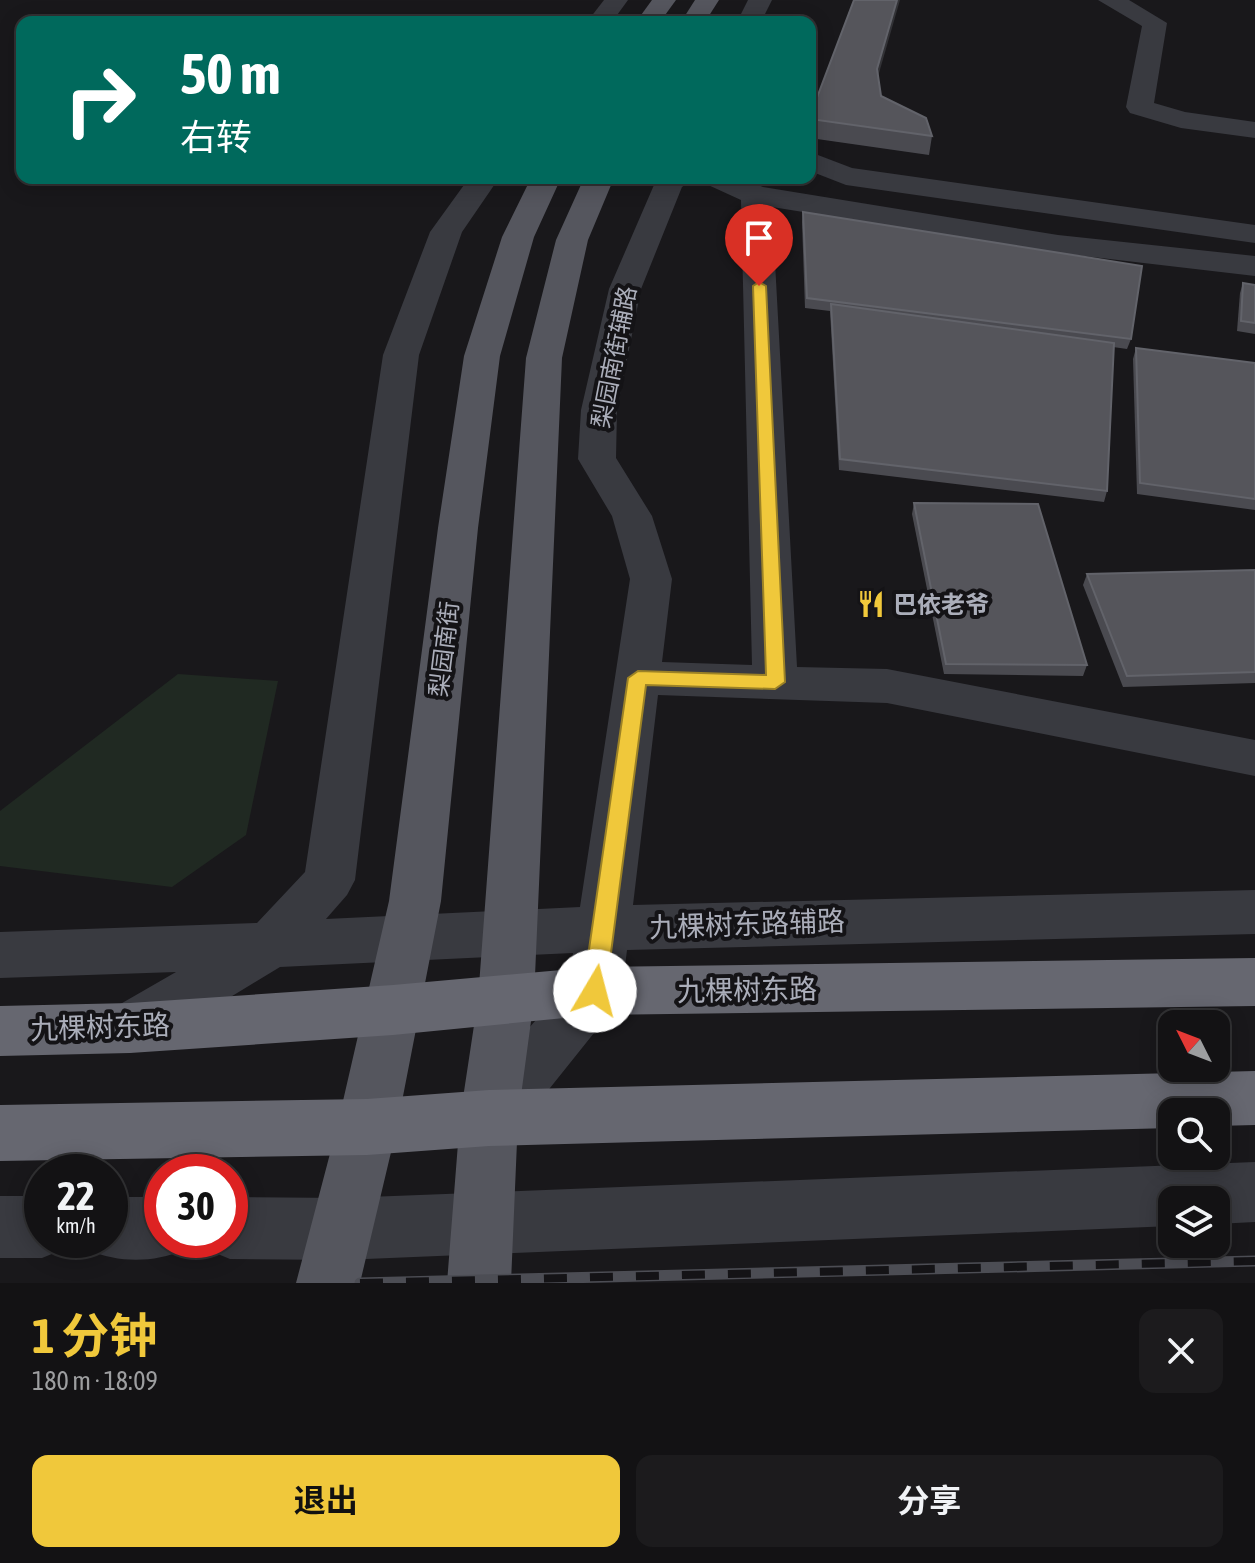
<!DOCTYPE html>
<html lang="zh">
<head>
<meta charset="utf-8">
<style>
  :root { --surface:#131214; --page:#1c1b1d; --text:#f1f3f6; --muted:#9d9ea0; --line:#323234; --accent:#f0c83b }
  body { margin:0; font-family:"Asap Condensed","Noto Sans SC",sans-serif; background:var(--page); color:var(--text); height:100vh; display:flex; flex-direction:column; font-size:30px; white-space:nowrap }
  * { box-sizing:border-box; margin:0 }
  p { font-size:26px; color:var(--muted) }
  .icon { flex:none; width:44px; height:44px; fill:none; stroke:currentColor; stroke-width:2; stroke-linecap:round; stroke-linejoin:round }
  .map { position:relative; height:1283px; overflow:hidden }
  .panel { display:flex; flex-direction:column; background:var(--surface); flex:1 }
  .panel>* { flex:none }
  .top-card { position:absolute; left:16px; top:16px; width:800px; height:168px; border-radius:16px; box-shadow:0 4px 20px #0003,0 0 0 2px var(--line); background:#00695c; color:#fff; overflow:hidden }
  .needle { width:52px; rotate:312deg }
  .buttons { position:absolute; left:1158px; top:1010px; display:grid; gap:16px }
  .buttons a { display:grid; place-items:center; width:72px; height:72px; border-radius:16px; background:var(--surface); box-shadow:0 4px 20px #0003,0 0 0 2px var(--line); font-size:40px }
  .speed { position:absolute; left:24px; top:1154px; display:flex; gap:16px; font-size:40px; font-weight:700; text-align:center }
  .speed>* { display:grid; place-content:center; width:104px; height:104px; border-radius:50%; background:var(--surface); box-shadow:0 4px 20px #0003,0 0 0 2px var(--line); line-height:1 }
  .speed small { font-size:20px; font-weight:400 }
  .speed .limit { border:12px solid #d22; background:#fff; color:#111 }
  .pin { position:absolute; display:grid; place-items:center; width:68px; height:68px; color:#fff; margin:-82px -34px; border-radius:50% 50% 50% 0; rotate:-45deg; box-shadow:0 0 8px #0007 }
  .pin .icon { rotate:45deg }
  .me { position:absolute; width:88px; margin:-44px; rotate:8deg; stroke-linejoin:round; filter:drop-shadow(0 0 6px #0008) }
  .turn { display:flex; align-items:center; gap:28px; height:168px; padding:0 32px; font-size:36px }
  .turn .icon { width:104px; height:104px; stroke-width:2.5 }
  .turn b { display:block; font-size:56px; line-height:68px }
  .round { display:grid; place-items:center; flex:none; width:84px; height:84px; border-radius:16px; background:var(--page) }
  .summary { display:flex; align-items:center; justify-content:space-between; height:136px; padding:0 32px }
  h1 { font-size:48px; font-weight:700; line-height:60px; color:var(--accent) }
  .button { display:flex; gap:16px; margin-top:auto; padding:16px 32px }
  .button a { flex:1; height:92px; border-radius:16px; background:var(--accent); color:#111; font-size:32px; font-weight:700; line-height:92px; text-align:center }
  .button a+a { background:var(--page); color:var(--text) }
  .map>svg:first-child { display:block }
  .green { fill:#202922 }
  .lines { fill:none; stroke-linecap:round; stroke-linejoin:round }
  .minor { fill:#393a40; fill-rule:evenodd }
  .major { fill:#55565e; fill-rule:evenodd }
  .highway { fill:#666770; fill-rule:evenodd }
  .rail-casing { stroke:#4c4d54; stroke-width:11 }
  .rail { stroke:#141316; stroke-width:8; stroke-dasharray:23; stroke-linecap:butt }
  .wall { fill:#4a4a50 }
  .shaded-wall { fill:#323236 }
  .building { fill:#55555b; stroke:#62636a; stroke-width:2 }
  .route { fill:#f0c83b; stroke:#9c8226; stroke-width:2 }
  .labels { text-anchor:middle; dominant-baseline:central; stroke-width:8; stroke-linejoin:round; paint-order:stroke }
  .street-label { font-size:24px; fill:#abaeba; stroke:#141316 }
  .poi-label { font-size:24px; font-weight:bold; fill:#abaeba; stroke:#141316; text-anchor:start }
  .near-street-label { font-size:28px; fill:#abaeba; stroke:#141316 }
</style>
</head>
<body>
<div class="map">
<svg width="1255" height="1283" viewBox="0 0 1255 1283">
  <rect width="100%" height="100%" fill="#19181b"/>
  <polygon class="green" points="178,674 278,681 246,835 172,887 0,866 0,811"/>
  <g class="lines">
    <g class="minor">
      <polygon points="604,0 628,0 612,22 587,22"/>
      <polygon points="748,0 772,0 761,22 737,22"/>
      <polygon points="1098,0 1129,0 1167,23 1154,103 1185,112 1255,122 1255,138 1181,128 1130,113 1126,107 1142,26"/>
      <polygon points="810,152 852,168 1255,225 1255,243 846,185 810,171"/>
      <polygon points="469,178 499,178 462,232 419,355 355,880 347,895 326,919 580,907 630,579 612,516 578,459 581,410 609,289 657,178 695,178 682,187 641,289 617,410 616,458 652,516 672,579 662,662 752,665 741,200 706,184 701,178 741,178 763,187 1058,235 1255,256 1255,276 1058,253 772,207 797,667 887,669 1255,740 1255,776 887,703 658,695 633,905 1255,890 1255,934 627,950 622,991 614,1008 510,1138 489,1146 468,1138 460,1118 468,1098 569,982 573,953 280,967 150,1046 130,1053 110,1046 102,1028 110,1010 176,972 0,978 0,932 257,923 305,872 383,355 430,232"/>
      <polygon points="1255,1162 1255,1222 1216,1224 1216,1200 1172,1200 1172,1226 342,1260 230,1259 208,1250 204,1240 230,1240 230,1197 342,1198"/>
      <polygon points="0,1196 42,1196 42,1240 68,1240 64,1249 42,1258 0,1258"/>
      <path d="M110,1197H162V1240H188L184,1250C153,1263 119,1263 88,1250L84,1240H110Z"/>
    </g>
    <g class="major">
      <polygon points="652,0 676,0 660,22 636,22"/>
      <polygon points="695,0 719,0 705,22 681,22"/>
      <polygon points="531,178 561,178 534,237 500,356 478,528 441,901 397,1127 360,1283 296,1283 337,1127 389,901 438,528 464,356 502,237"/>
      <polygon points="584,178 614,178 588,240 562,358 534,999 518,1118 511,1283 447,1283 460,1118 478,999 526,358 556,240"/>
    </g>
    <g class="highway">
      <polygon points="1255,958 1255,1006 595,1015 393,1035 130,1053 0,1056 0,1006 130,1003 393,985 595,967"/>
      <polygon points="1255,1071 1255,1125 1216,1126 1216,1112 1172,1112 1172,1128 489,1146 367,1155 0,1161 0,1105 367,1099 489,1090"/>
    </g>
    <g class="rail-casing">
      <polyline id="rail" points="360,1283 1255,1261"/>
    </g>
    <use href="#rail" class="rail"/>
  </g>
  <g class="wall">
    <polygon points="878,76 881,96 932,136 929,155 810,138 810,116"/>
    <polygon points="803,212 1131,339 1127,349 1113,347 1107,491 1104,502 839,470 830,311 805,308 802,222"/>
    <polygon points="1243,283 1255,285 1255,334 1237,331 1240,293"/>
    <polygon points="1136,348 1255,363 1255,510 1137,494 1133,359"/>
    <polygon points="914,503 1087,665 1083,676 944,674 912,514"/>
    <polygon points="1255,570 1255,683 1123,687 1083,585 1087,574"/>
  </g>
  <polygon class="shaded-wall" points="897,0 900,0 875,87 877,69"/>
  <g class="building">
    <polygon points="854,0 897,0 877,69 881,96 926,118 932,136 810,119 810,116"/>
    <polygon points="803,212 1142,266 1131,339 807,298"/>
    <polygon points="1243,283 1255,285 1255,323 1241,321"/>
    <polygon points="831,304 1114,343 1107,491 840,459"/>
    <polygon points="1136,348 1255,363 1255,499 1140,483"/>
    <polygon points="914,503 1038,504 1087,665 946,664"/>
    <polygon points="1255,570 1255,672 1127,676 1087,574"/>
  </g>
  <polygon class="route" points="759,282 766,286 785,682 775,689 646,685 606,991 603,998 595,1001 587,998 583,991 628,678 638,671 766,675 753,286"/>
  <defs>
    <g id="restaurant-bare" transform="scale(2.16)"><path d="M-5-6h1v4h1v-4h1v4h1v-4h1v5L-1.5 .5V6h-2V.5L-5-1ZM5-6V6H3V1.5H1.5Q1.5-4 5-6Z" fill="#f0c83b" stroke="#141316" stroke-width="2.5" paint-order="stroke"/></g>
  </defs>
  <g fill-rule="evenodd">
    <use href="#restaurant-bare" x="871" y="604"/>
  </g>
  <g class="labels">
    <g class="street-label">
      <text transform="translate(614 357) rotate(-79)">梨园南街辅路</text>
      <text transform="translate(444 649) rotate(-83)">梨园南街</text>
    </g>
    <g class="poi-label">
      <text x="893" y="604">巴依老爷</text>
    </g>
    <g class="near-street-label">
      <text transform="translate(747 924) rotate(-2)">九棵树东路辅路</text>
      <text transform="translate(747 990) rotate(-1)">九棵树东路</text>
      <text transform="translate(100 1027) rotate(-2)">九棵树东路</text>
    </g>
  </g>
</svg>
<div class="buttons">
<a><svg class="needle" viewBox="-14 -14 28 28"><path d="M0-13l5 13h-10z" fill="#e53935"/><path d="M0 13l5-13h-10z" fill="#9d9ea0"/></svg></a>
<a><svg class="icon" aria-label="search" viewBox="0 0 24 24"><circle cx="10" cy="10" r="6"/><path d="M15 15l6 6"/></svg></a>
<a><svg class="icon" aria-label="layers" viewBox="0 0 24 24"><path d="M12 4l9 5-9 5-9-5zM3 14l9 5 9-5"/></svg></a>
</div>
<div class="speed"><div>22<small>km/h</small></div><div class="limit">30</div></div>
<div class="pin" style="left:759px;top:286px;background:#d93025"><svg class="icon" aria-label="arrive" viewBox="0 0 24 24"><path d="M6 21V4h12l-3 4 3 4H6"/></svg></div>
<svg class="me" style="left:595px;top:991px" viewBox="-20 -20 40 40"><circle r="19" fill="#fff"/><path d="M0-13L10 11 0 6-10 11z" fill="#f0c83b"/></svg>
<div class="top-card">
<div class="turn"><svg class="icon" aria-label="right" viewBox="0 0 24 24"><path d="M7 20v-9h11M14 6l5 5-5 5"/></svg><div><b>50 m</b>右转</div></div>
</div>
</div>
<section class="panel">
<div class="summary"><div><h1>1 分钟</h1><p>180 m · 18:09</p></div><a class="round"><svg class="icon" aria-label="close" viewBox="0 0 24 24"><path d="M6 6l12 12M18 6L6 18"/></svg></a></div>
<div class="button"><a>退出</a><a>分享</a></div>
</section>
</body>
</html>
